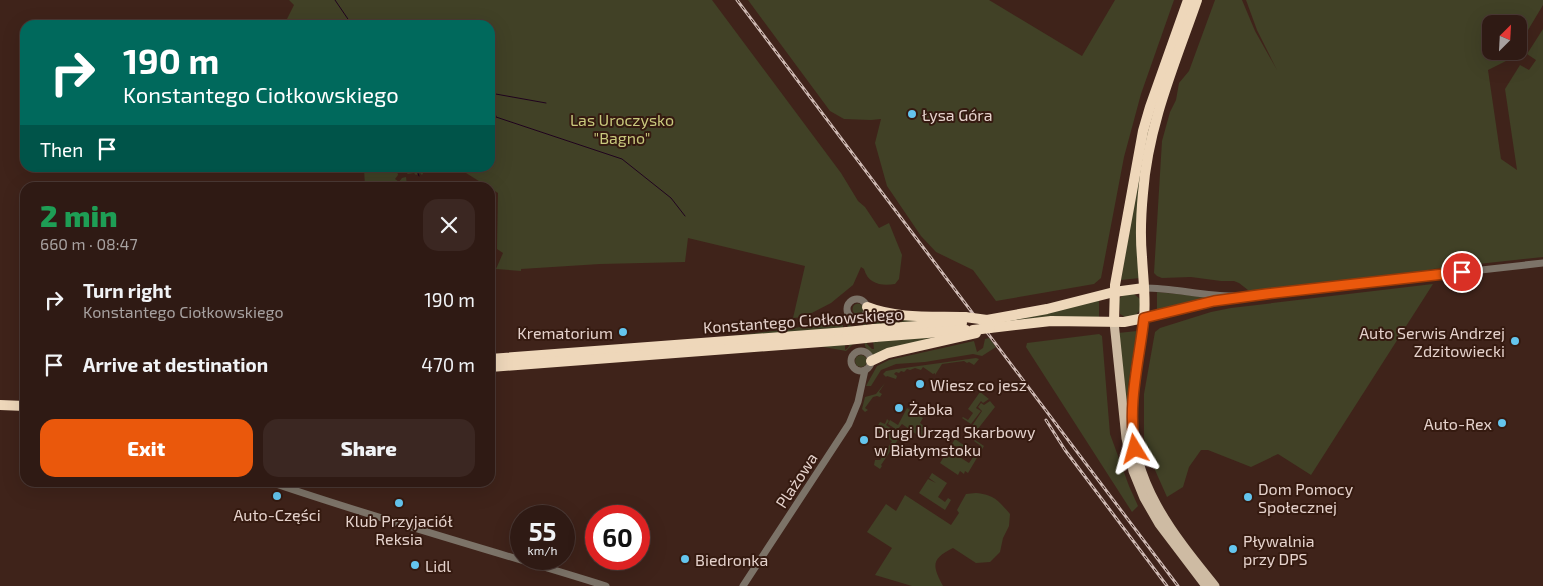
<!DOCTYPE html>
<html lang="en">
<head>
<meta charset="utf-8">
<style>
  :root { --surface:#2f1a14; --page:#3b2722; --text:#f1f3f6; --muted:#a7a1a0; --line:#4a3834; --accent:#ea580c }
  body { margin:0; font-family:"Exo 2",sans-serif; background:var(--page); color:var(--text); height:100vh; display:flex; flex-direction:column; font-size:19px; white-space:nowrap }
  * { box-sizing:border-box; margin:0 }
  p { font-size:16px; color:var(--muted) }
  .icon { flex:none; width:28px; height:28px; fill:none; stroke:currentColor; stroke-width:2; stroke-linecap:round; stroke-linejoin:round }
  .map { position:relative; flex:1; overflow:hidden }
  .drawer { position:absolute; left:20px; top:182px; width:475px; height:305px; display:flex; flex-direction:column; background:var(--surface); border-radius:15px; box-shadow:0 5px 20px #0002,0 0 0 1px var(--line) }
  .drawer>* { flex:none }
  .guide { position:absolute; left:20px; top:20px; width:475px; height:152px; border-radius:15px; box-shadow:0 5px 20px #0002,0 0 0 1px var(--line); background:#00695c; color:#fff; overflow:hidden }
  .needle { width:32px; rotate:24deg }
  .fabs { position:absolute; left:1482px; top:15px; display:grid; gap:10px }
  .fabs a { display:grid; place-items:center; width:45px; height:45px; border-radius:10px; background:var(--surface); box-shadow:0 5px 20px #0002,0 0 0 1px var(--line); font-size:25px }
  .speed { position:absolute; left:510px; top:505px; display:flex; gap:10px; font-size:25px; font-weight:700; text-align:center }
  .speed>* { display:grid; place-content:center; width:65px; height:65px; border-radius:50%; background:var(--surface); box-shadow:0 5px 20px #0002,0 0 0 1px var(--line); line-height:1 }
  .speed small { font-size:12px; font-weight:400 }
  .speed .limit { border:8px solid #d22; background:#fff; color:#111 }
  .pin { position:absolute; display:grid; place-items:center; width:42px; height:42px; color:#fff; margin:-21px; border:2px solid #fff; border-radius:50%; box-shadow:0 1px 5px #0007 }
  .me { position:absolute; width:55px; margin:-28px; rotate:352deg; stroke-linejoin:round; filter:drop-shadow(0 0 4px #0008) }
  .turn { display:flex; align-items:center; gap:18px; height:105px; padding:0 20px; font-size:22px }
  .turn .icon { width:65px; height:65px; stroke-width:2.5 }
  .turn b { display:block; font-size:35px; line-height:42px }
  .then { display:flex; align-items:center; height:48px; padding:0 20px; background:#0003; gap:10px; font-size:19px }
  .round { display:grid; place-items:center; flex:none; width:52px; height:52px; border-radius:15px; background:var(--page) }
  .summary { display:flex; align-items:center; justify-content:space-between; height:85px; padding:0 20px }
  h1 { font-size:30px; font-weight:800; line-height:38px; color:#1e9e55 }
  .primary-button { display:flex; gap:10px; margin-top:auto; padding:10px 20px }
  .primary-button a { flex:1; height:58px; border-radius:15px; background:var(--accent); color:#fff; font-size:20px; font-weight:800; line-height:58px; text-align:center }
  .primary-button a+a { background:var(--page); color:var(--text) }
  ul { padding:0; list-style:none }
  li { display:flex; align-items:center; gap:15px; height:65px; padding:0 20px }
  li div { flex:1 }
  li b { display:block; font-size:19px }
  li em { font-style:normal }
  .map>svg:first-child { display:block }
  .green { fill:#414126 }
  .lines { fill:none; stroke-linecap:round; stroke-linejoin:round }
  .stream { stroke:#20031e; stroke-width:1 }
  .minor { stroke:#7c7368; stroke-width:7 }
  .major { stroke:#cebba3; stroke-width:9 }
  .highway { stroke:#eed7ba; stroke-width:10 }
  .rail-casing { stroke:#ceb9b3; stroke-width:3 }
  .rail { stroke:#351a10; stroke-width:1; stroke-dasharray:4; stroke-linecap:butt }
  .highway-bridge { stroke:#eed7ba; stroke-width:10 }
  .route-casing { stroke:#983908; stroke-width:12 }
  .route { stroke:#ea580c; stroke-width:9 }
  .poi-dot { fill:#64c5ee; stroke:#351a10; stroke-width:2 }
  .labels { text-anchor:middle; dominant-baseline:central; stroke-width:4; stroke-linejoin:round; paint-order:stroke }
  .poi-label { font-size:16px; fill:#e5d2cc; stroke:#351a10; text-anchor:start }
  .park-label { font-size:16px; fill:#c9c97d; stroke:#351a10 }
  .street-label { font-size:16px; fill:#e5d2cc; stroke:#351a10 }
</style>
</head>
<body>
<div class="map">
<svg width="1543" height="586" viewBox="0 0 1543 586">
  <rect width="100%" height="100%" fill="#3f231a"/>
  <g class="green">
    <path d="M289,0H712L841,173L858,201L865,207L879,228L889,223L902,255L899,279L895,284C881,286 868,284 864,269L861,267L853,285L831,303L804,317L793,318L805,266L688,238L685,262L600,264L521,269V271L496,269L503,253L497,249L498,193L458,168H490V25H284L294,5Z"/>
    <polygon points="748,0 989,0 1082,56 1115,0 1174,0 1141,94 1124,157 1101,278 1094,284 996,301 973,270 936,252 921,236 887,186 875,143 881,119 871,120 844,119 830,111"/>
    <polygon points="1215,0 1242,0 1255,31 1277,70 1257,30 1246,0 1543,0 1543,5 1519,45 1519,24 1491,24 1491,51 1515,51 1510,59 1488,70 1501,159 1517,170 1505,89 1520,65 1529,70 1536,60 1527,54 1543,29 1543,257 1433,269 1394,277 1264,291 1248,290 1239,283 1234,281 1221,281 1191,277 1162,278 1157,276 1154,273 1162,141 1170,112 1176,100 1179,83 1189,71"/>
    <polygon points="1152,122 1140,278 1121,280 1145,136"/>
    <polygon points="364,168 399,168 397,170 398,175 395,179 399,182 402,178 406,177 407,185 405,187 365,187"/>
    <polygon points="400,168 426,168 422,175 420,173 416,175 414,173 408,174"/>
    <polygon points="1433,284 1311,475 1278,454 1251,467 1208,450 1201,450 1189,467 1183,487 1167,497 1151,461 1144,439 1144,394 1155,332 1160,328 1211,312 1231,308"/>
    <polygon points="1157,292 1218,298 1201,300 1157,311"/>
    <polygon points="1124,294 1134,294 1140,299 1140,310 1135,316 1125,317 1120,314 1119,299"/>
    <polygon points="1099,299 1099,317 993,324"/>
    <circle cx="858" cy="309" r="5.5"/>
    <path d="M869,311L964,320L873,325V319C862,322 866,335 867,344L872,349H874L873,341L972,333L872,356L865,346L863,325Z"/>
    <path d="M842,318L852,327L853,344L846,351L824,347L811,346L845,345V350C854,346 852,326 843,322V328L718,338L795,328Z"/>
    <polygon points="1137,331 1128,386 1129,427 1118,333"/>
    <polygon points="1099,334 1102,336 1110,434 1129,486 1138,506 1132,512 1026,347 1027,343"/>
    <polygon points="989,338 996,347 982,356 973,354 925,362 896,364 881,370 871,386 866,386 877,366 889,360 974,341 977,352 983,348 985,339"/>
    <circle cx="861" cy="361" r="6"/>
    <polygon points="976,358 979,359 974,365 969,362 967,363 964,361 942,364 935,375 935,373 933,374 923,367 921,370 915,368 910,370 907,369 904,372 901,371 899,373 896,372 894,374 897,376 896,379 887,376 886,377 883,374 886,371 897,369"/>
    <polygon points="885,383 879,392 882,394 880,397 877,396 873,397 865,408 868,410 865,412 862,409 865,397 876,394"/>
    <polygon points="980,392 989,399 983,403 981,401 976,408 981,411 971,424 962,418 963,417 968,420 973,413 968,409"/>
    <polygon points="990,401 995,407 977,430 972,426 982,411 978,407 981,403 984,405"/>
    <polygon points="907,408 923,418 920,423 930,431 925,438 917,434 920,428 916,434 902,424 897,430 888,424 890,420 898,425"/>
    <polygon points="887,419 889,421 886,425 896,432 895,435 899,438 881,465 882,466 880,469 874,465 875,460 880,460 892,441 875,430 880,422 885,424"/>
    <polygon points="955,439 968,448 961,458 969,463 981,446 974,441 975,440 984,446 968,473 965,471 964,474 960,471 958,475 940,463 951,445 956,448 953,453 955,454 959,449 952,444"/>
    <polygon points="932,473 947,483 938,497 945,502 948,498 951,500 945,510 919,493 928,479 936,483 929,478"/>
    <path d="M976,493C994,495 998,500 1010,514L1009,526L1003,538L1000,552L990,562L976,563L953,548C931,559 932,565 943,586H912L875,575L892,548L867,532L886,504L896,511L905,495L951,525L959,513L957,510L966,494Z"/>
  </g>
  <g class="lines">
    <g class="stream">
      <polyline points="335,0 352,25"/>
      <polyline points="490,93 546,103"/>
      <polyline points="491,94 496,117 622,159 671,198 685,216"/>
      <polyline points="416,168 419,176"/>
    </g>
    <g class="minor">
      <path d="M1144,288C1174,288 1203,296 1233,296"/>
      <circle cx="857" cy="309" r="10"/>
      <polyline points="1144,318 1215,301 1266,294 1543,263"/>
      <circle cx="861" cy="361" r="10"/>
      <path d="M270,482C381,520 494,551 606,586"/>
      <polyline points="743,586 849,424 858,402 865,370"/>
    </g>
    <g class="major">
      <path d="M1144,318C1140,349 1132,380 1132,412C1131,483 1173,534 1215,586"/>
      <polyline points="1114,322 1126,438 1133,471 1144,498 1159,524 1206,586"/>
    </g>
    <g class="highway">
      <path d="M867,307C897,319 933,316 965,317"/>
      <polyline points="987,320 1047,309 1114,292 1144,288"/>
      <polyline points="1114,322 1115,285 1143,131 1150,107 1188,0"/>
      <path d="M990,328L1051,321L1124,322L1144,318C1146,298 1143,277 1142,257C1140,236 1141,214 1143,193C1148,125 1175,63 1197,0"/>
      <polyline points="874,329 962,323"/>
      <polyline points="875,337 966,330"/>
      <polyline points="490,359 847,332"/>
      <polyline points="871,361 888,353 976,333"/>
      <polyline points="490,367 847,340"/>
      <polyline points="0,405 25,406"/>
    </g>
    <g class="rail-casing">
      <g id="rail">
        <polyline points="737,0 1178,586"/>
        <polyline points="1046,420 1065,450 1167,586"/>
      </g>
    </g>
    <use href="#rail" class="rail"/>
    <g class="highway-bridge">
      <polyline points="965,317 987,320"/>
      <polyline points="973,330 990,328"/>
      <polyline points="847,332 874,329"/>
      <polyline points="847,340 875,337"/>
    </g>
  </g>
  <g class="lines">
    <g class="route-casing">
      <path id="route" d="M1135,449C1127,404 1139,362 1144,318L1214,301L1266,294L1462,272"/>
    </g>
    <use href="#route" class="route"/>
  </g>
  <g class="poi-dot">
    <circle cx="912" cy="114" r="5"/>
    <circle cx="623" cy="332" r="5"/>
    <circle cx="1515" cy="341" r="5"/>
    <circle cx="920" cy="384" r="5"/>
    <circle cx="899" cy="408" r="5"/>
    <circle cx="1502" cy="423" r="5"/>
    <circle cx="864" cy="440" r="5"/>
    <circle cx="277" cy="496" r="5"/>
    <circle cx="1248" cy="497" r="5"/>
    <circle cx="399" cy="503" r="5"/>
    <circle cx="1233" cy="549" r="5"/>
    <circle cx="685" cy="559" r="5"/>
    <circle cx="415" cy="565" r="5"/>
  </g>
  <g class="labels">
    <g class="poi-label">
      <text x="922" y="114">Łysa Góra</text>
      <text x="613" y="332" text-anchor="end">Krematorium</text>
      <text x="1505" y="332" text-anchor="end">Auto Serwis Andrzej<tspan x="1505" dy="18">Zdzitowiecki</tspan></text>
      <text x="930" y="384">Wiesz co jesz</text>
      <text x="909" y="408">Żabka</text>
      <text x="1492" y="423" text-anchor="end">Auto-Rex</text>
      <text x="874" y="431">Drugi Urząd Skarbowy<tspan x="874" dy="18">w Białymstoku</tspan></text>
      <text x="1258" y="488">Dom Pomocy<tspan x="1258" dy="18">Społecznej</tspan></text>
      <text x="277" y="514" text-anchor="middle">Auto-Części</text>
      <text x="399" y="520" text-anchor="middle">Klub Przyjaciół<tspan x="399" dy="18">Reksia</tspan></text>
      <text x="1243" y="540">Pływalnia<tspan x="1243" dy="18">przy DPS</tspan></text>
      <text x="695" y="559">Biedronka</text>
      <text x="425" y="565">Lidl</text>
    </g>
    <g class="park-label">
      <text x="622" y="119">Las Uroczysko<tspan x="622" dy="18">"Bagno"</tspan></text>
    </g>
    <g class="street-label">
      <text transform="translate(803 320) rotate(-4)">Konstantego Ciołkowskiego</text>
      <text transform="translate(796 480) rotate(-57)">Plażowa</text>
    </g>
  </g>
</svg>
<div class="fabs">
<a><svg class="needle" viewBox="-14 -14 28 28"><path d="M0-13l5 13h-10z" fill="#e53935"/><path d="M0 13l5-13h-10z" fill="#a7a1a0"/></svg></a>
</div>
<div class="speed"><div>55<small>km/h</small></div><div class="limit">60</div></div>
<div class="pin" style="left:1462px;top:272px;background:#d93025"><svg class="icon" aria-label="arrive" viewBox="0 0 24 24"><path d="M6 21V4h12l-3 4 3 4H6"/></svg></div>
<svg class="me" style="left:1135px;top:449px" viewBox="-20 -20 40 40"><path d="M0-17L14 15 0 8-14 15z" fill="#ea580c" stroke="#fff" stroke-width="4"/></svg>
<div class="guide">
<div class="turn"><svg class="icon" aria-label="right" viewBox="0 0 24 24"><path d="M7 20v-9h11M14 6l5 5-5 5"/></svg><div><b>190 m</b>Konstantego Ciołkowskiego</div></div>
<div class="then">Then<svg class="icon" aria-label="arrive" viewBox="0 0 24 24"><path d="M6 21V4h12l-3 4 3 4H6"/></svg></div>
</div>
<section class="drawer">
<div class="summary"><div><h1>2 min</h1><p>660 m · 08:47</p></div><a class="round"><svg class="icon" aria-label="close" viewBox="0 0 24 24"><path d="M6 6l12 12M18 6L6 18"/></svg></a></div>
<ul>
<li><svg class="icon" aria-label="right" viewBox="0 0 24 24"><path d="M7 20v-9h11M14 6l5 5-5 5"/></svg><div><b>Turn right</b><p>Konstantego Ciołkowskiego</p></div><em>190 m</em></li>
<li><svg class="icon" aria-label="arrive" viewBox="0 0 24 24"><path d="M6 21V4h12l-3 4 3 4H6"/></svg><div><b>Arrive at destination</b></div><em>470 m</em></li>
</ul>
<div class="primary-button"><a>Exit</a><a>Share</a></div>
</section>
</div>
</body>
</html>
